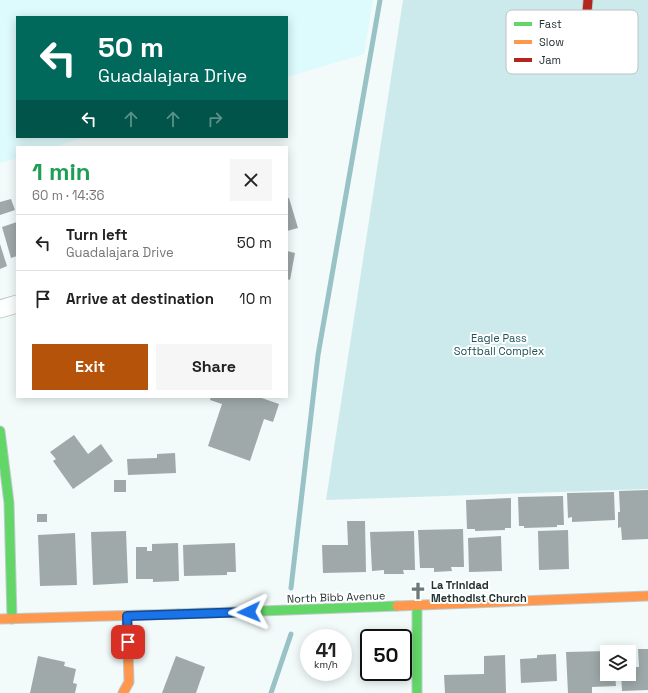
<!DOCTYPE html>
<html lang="en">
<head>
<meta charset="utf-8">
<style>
  :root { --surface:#fff; --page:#f6f6f6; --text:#222; --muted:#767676; --line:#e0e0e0; --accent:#b45309 }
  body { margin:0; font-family:"Space Grotesk",sans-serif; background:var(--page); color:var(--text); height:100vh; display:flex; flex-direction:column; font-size:15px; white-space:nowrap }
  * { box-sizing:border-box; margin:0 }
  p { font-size:13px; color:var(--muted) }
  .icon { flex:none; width:22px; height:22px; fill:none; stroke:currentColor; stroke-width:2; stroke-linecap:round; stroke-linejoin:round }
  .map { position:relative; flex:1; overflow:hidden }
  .drawer { position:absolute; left:16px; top:146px; width:272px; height:252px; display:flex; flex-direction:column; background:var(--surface); border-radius:0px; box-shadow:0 2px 10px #0003 }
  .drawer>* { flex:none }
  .top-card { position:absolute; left:16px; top:16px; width:272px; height:122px; border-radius:0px; box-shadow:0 2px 10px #0003; background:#00695c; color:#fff; overflow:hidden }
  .controls { position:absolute; left:600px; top:645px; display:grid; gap:8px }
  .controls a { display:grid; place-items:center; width:36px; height:36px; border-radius:0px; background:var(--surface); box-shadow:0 2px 10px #0003; font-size:20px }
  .speed { position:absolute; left:300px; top:629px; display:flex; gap:8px; font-size:20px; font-weight:700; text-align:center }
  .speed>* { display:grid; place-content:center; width:52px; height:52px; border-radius:50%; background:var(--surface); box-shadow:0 2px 10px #0003; line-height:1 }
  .speed small { font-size:10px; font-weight:400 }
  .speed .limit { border:2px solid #111; border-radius:6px; background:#fff; color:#111 }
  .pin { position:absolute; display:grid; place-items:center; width:34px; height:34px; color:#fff; margin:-17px; border-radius:8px; box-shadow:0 2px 6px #0006 }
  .me { position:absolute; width:44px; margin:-22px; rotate:268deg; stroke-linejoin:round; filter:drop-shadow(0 0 3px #0008) }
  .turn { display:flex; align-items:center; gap:14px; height:84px; padding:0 16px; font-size:18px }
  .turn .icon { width:52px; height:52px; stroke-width:2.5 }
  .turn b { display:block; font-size:28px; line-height:34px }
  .lanes { display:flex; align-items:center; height:38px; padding:0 16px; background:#0003; justify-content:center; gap:20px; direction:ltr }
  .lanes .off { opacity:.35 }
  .round { display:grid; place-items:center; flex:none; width:42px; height:42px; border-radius:0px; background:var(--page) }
  .summary { display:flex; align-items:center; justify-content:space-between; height:68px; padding:0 16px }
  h1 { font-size:24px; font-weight:700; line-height:30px; color:#1e9e55 }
  .primary-button { display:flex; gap:8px; margin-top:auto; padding:8px 16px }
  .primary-button a { flex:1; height:46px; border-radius:0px; background:var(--accent); color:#fff; font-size:16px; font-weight:700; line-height:46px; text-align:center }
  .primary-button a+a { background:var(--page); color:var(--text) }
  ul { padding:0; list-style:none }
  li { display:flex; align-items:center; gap:12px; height:56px; padding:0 16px; border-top:1px solid var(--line) }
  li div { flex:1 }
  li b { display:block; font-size:15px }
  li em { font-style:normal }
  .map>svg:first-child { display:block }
  .built { fill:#ddfafc }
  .green { fill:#cceaec }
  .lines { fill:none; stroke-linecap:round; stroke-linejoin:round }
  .stream { stroke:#98c2c6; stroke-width:5 }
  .building { fill:#9fa9aa }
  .street-casing { stroke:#bfcaca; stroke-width:19 }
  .fast-casing { stroke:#bfcaca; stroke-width:11 }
  .slow-casing { stroke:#bfcaca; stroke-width:11 }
  .jam-casing { stroke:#bfcaca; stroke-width:11 }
  .street { stroke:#fdfefe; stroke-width:17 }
  .fast { stroke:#63d668; stroke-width:9 }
  .slow { stroke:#ff974d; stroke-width:9 }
  .jam { stroke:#b3261e; stroke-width:9 }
  .route-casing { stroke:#114b97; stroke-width:10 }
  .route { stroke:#1a73e8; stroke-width:7 }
  .labels { text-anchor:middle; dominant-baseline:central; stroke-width:4; stroke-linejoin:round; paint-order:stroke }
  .park-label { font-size:11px; fill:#215458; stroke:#fff }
  .poi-label { font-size:11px; font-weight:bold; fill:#243233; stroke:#fff; text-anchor:start }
  .street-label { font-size:11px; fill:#243233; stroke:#fff }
  .key { fill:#fff; stroke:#bdc2c2; stroke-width:1 }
  .key-label { font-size:11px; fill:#243233 }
</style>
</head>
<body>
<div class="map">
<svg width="648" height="693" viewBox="0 0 648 693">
  <rect width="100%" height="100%" fill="#f2fafa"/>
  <polygon class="built" points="0,0 373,0 364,54 287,77 287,17 17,17 17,137 86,137 53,147 17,147 17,158 0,163"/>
  <polygon class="green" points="403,0 648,0 648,489 326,500"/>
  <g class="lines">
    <g class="stream">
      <polyline points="291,588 318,355 380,0"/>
      <polyline points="271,693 291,634"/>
    </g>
  </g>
  <g class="building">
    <polygon points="287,198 289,198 298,228 287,231"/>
    <polygon points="11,199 15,210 0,215 0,202"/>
    <polygon points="17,222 17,256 11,258 2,227"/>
    <polygon points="0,244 7,266 0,269"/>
    <polygon points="287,251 295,253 290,280 287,279"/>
    <polygon points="211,397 259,397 279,404 273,422 264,419 250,461 208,446 222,404 210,400"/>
    <polygon points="74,435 88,454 101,444 113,461 73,489 53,461 56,459 50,452"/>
    <polygon points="175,453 176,473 128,475 127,459 157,458 157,454"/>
    <rect x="114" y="480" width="12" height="12"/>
    <polygon points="648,490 648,539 622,540 621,527 618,528 618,512 620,512 619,491"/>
    <polygon points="614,492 615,520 572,522 572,517 568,518 567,493"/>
    <polygon points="563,496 564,525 557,525 557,527 524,528 524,526 519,526 518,497"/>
    <polygon points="511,498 511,528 505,528 505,530 475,531 475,529 467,529 466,500"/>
    <rect x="37" y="514" width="10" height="8"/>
    <polygon points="347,521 365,521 366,572 323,573 322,545 348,545"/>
    <polygon points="463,529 464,567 451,567 452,571 434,572 434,568 420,568 418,530"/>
    <polygon points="568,530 569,569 539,570 538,531"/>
    <polygon points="126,531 128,583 93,585 91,532"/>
    <polygon points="414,531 415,570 403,570 404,574 384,574 384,570 372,571 370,532"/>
    <polygon points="75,533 77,585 40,586 38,535"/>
    <polygon points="501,536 502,571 469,572 468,538"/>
    <polygon points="178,543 179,581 153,582 153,579 136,579 136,547 147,547 147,551 152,551 152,544"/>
    <polygon points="235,543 236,572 227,572 227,575 184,576 183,545"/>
    <polygon points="638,649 648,649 648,690 622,691 621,674 629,674 629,667 639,667"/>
    <polygon points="607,651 607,674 615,674 616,686 592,687 592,693 568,693 566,652"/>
    <polygon points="556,654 557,681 521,683 520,659 537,658 537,655"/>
    <polygon points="505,655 506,693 445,693 444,675 484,674 484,656"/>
    <polygon points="38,656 65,662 64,666 76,669 73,683 77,684 75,693 30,693"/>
    <polygon points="176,656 205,667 196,693 162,693"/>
  </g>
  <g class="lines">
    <g class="street-casing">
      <polyline id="street" points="0,309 17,304"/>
    </g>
    <g class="fast-casing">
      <g id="fast">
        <polyline points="0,431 9,503 12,619"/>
        <polyline points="417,606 417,693"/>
        <polyline points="178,614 397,606"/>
      </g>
    </g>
    <g class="slow-casing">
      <g id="slow">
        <polyline points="397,606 648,596"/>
        <polyline points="0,619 178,614"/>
        <polyline points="123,693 129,682 127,616"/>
      </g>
    </g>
    <g class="jam-casing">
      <polyline id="jam" points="584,50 588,0"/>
    </g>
    <use href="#street" class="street"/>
    <use href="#fast" class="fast"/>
    <use href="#slow" class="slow"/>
    <use href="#jam" class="jam"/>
  </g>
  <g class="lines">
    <g class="route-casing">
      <polyline id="route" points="128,642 127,616 249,612"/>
    </g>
    <use href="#route" class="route"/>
  </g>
  <defs>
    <g id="church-bare" transform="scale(1.38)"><path d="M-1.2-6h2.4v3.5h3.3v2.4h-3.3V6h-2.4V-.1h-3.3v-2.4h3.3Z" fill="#6c7879" stroke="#fff" stroke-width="2.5" paint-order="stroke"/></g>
  </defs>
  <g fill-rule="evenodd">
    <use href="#church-bare" x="418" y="591"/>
  </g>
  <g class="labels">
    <g class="park-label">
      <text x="499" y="338">Eagle Pass<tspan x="499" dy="13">Softball Complex</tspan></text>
    </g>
    <g class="poi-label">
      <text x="431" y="585">La Trinidad<tspan x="431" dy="13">Methodist Church</tspan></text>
    </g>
    <g class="street-label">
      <text transform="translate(336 597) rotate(-2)">North Bibb Avenue</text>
    </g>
  </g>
  <rect x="506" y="10" width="132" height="64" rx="6" class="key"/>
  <rect x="514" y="22" width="18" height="4" fill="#63d668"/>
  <rect x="514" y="40" width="18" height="4" fill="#ff974d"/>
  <rect x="514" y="58" width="18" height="4" fill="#b3261e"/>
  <g class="key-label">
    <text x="539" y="28">Fast</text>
    <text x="539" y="46">Slow</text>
    <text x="539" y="64">Jam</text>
  </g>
</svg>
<div class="controls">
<a><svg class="icon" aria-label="layers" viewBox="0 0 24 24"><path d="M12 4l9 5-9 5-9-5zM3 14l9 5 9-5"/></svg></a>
</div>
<div class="speed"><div>41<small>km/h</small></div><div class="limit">50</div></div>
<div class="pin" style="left:128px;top:642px;background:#d93025"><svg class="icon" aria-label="arrive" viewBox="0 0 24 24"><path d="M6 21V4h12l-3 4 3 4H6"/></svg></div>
<svg class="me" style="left:249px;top:612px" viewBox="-20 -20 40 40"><path d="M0-17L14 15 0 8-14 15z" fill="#1a73e8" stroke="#fff" stroke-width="4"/></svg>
<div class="top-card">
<div class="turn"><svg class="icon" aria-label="left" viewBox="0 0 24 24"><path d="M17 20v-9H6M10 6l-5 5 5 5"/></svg><div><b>50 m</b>Guadalajara Drive</div></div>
<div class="lanes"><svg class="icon" aria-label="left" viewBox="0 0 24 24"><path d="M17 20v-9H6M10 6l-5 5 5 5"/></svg><svg class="icon off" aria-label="ahead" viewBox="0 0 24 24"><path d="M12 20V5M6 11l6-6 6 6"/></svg><svg class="icon off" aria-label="ahead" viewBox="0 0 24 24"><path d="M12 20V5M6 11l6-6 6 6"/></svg><svg class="icon off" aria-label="right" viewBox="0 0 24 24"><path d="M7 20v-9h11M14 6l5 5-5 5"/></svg></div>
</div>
<section class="drawer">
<div class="summary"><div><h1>1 min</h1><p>60 m · 14:36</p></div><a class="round"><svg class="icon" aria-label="close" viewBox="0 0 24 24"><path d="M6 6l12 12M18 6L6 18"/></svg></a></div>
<ul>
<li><svg class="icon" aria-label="left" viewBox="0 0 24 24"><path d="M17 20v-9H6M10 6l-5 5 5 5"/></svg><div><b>Turn left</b><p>Guadalajara Drive</p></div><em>50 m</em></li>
<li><svg class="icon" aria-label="arrive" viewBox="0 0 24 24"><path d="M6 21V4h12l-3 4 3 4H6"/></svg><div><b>Arrive at destination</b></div><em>10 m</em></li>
</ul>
<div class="primary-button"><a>Exit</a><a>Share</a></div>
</section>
</div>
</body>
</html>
